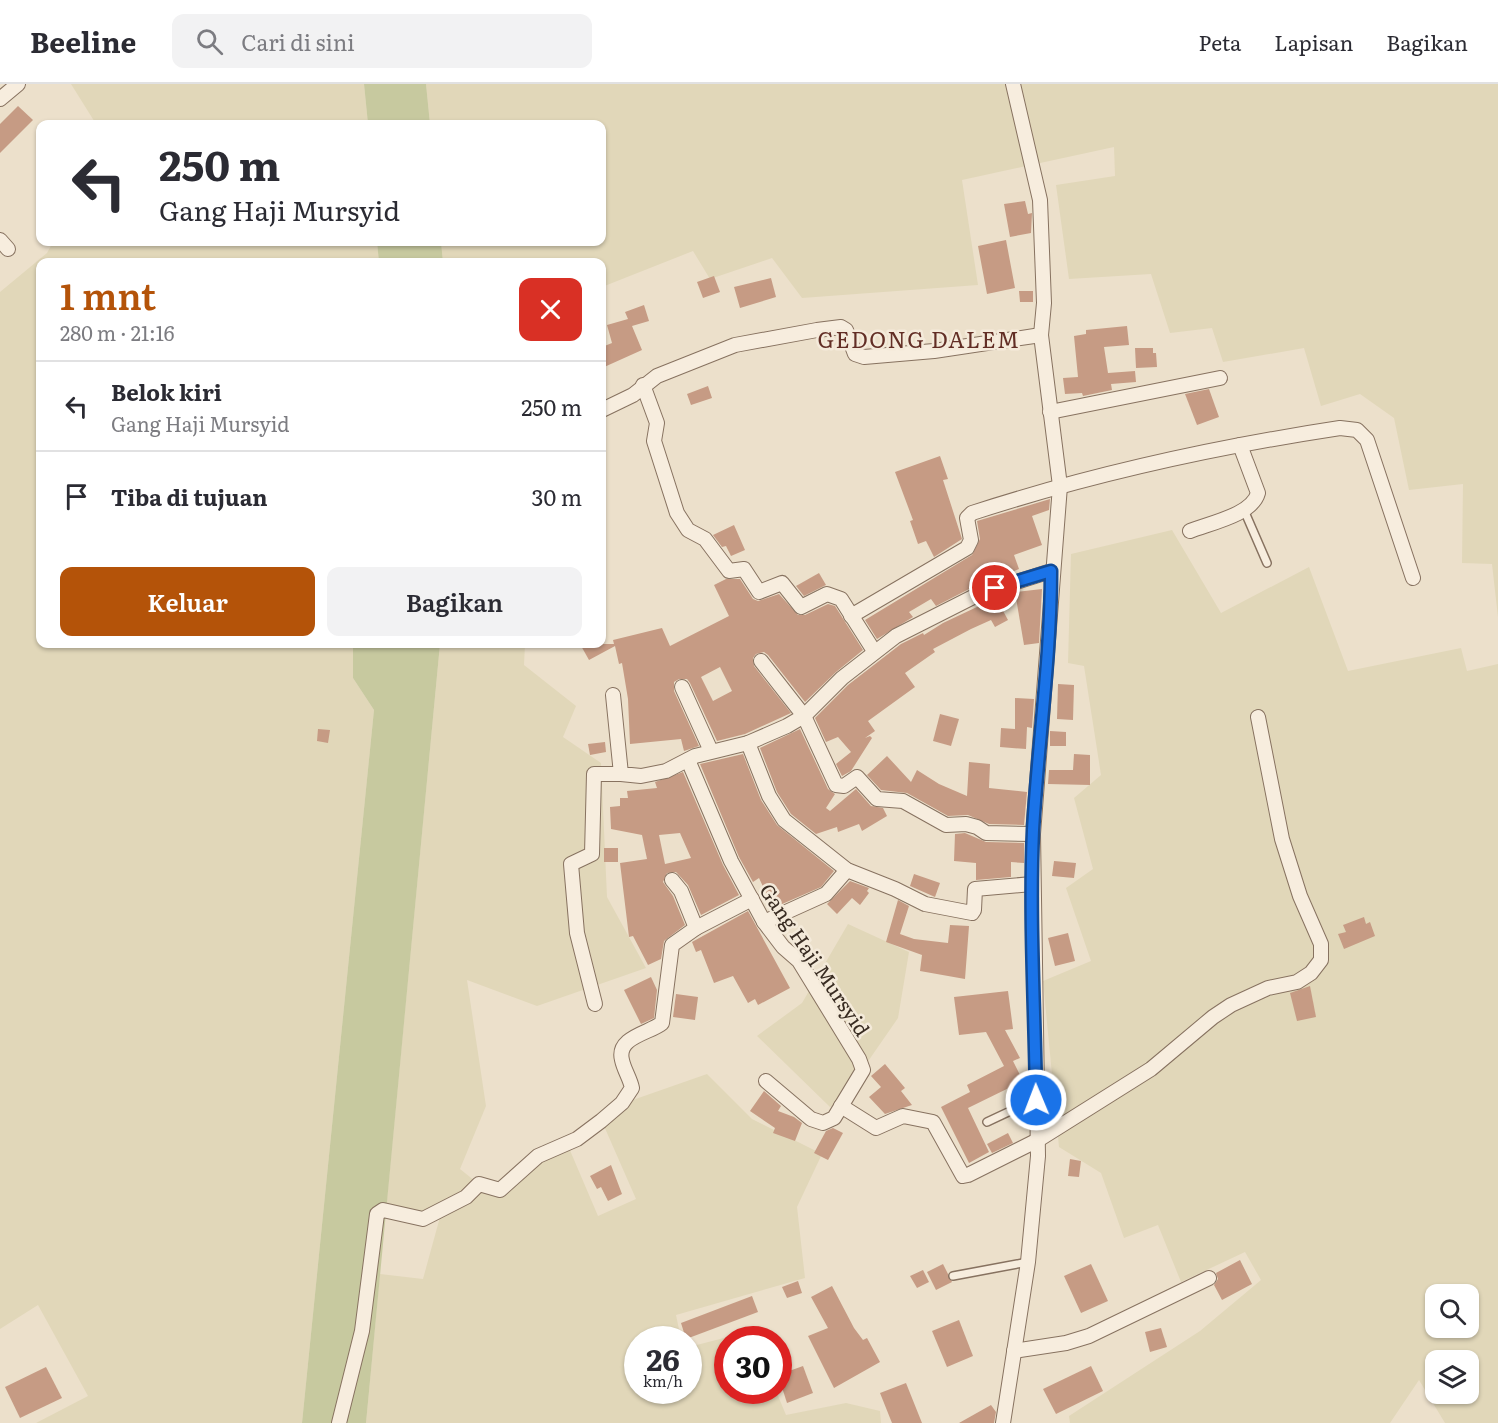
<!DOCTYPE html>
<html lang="id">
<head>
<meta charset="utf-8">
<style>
  :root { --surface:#fff; --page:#f2f2f3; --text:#2b2b33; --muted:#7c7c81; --line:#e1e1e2; --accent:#b45309 }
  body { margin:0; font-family:Literata,serif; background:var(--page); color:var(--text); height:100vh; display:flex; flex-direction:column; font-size:22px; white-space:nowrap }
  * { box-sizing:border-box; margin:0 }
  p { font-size:20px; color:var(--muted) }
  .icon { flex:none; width:33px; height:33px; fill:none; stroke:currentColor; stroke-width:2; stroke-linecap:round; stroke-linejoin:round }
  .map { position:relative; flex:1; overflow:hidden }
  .sheet { position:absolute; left:36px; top:174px; width:570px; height:390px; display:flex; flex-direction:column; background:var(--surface); border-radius:12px; box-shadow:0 2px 4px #0004 }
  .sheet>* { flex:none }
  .hud { position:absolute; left:36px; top:36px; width:570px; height:126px; border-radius:12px; box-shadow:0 2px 4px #0004; background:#fff; color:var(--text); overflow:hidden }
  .fabs { position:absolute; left:1425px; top:1200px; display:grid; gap:12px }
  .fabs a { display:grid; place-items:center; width:54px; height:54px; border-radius:12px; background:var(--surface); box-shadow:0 2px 4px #0004; font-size:30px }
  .speed { position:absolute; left:624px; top:1242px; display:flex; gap:12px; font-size:30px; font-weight:700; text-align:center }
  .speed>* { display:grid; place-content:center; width:78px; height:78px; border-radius:50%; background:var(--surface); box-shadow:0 2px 4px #0004; line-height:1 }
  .speed small { font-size:15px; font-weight:400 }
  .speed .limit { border:9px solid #d22; background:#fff; color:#111 }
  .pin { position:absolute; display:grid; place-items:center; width:51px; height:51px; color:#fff; margin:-26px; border:3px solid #fff; border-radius:50%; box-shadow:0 2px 6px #0007 }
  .me { position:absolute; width:66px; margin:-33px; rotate:359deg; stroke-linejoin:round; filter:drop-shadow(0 0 4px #0008) }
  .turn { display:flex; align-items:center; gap:21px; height:126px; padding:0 24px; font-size:27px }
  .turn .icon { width:78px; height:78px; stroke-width:2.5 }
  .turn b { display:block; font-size:42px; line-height:51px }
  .round { display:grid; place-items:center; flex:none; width:63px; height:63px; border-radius:12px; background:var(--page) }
  .head { display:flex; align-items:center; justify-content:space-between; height:102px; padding:0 24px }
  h1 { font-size:36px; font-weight:600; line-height:45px; color:var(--accent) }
  .button { display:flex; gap:12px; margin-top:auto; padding:12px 24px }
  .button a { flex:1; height:69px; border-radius:12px; background:var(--accent); color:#fff; font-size:24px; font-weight:600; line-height:69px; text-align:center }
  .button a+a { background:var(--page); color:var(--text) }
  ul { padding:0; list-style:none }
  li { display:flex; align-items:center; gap:18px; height:90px; padding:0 24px; border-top:2px solid var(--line) }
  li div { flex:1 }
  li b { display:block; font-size:22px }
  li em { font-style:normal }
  header { display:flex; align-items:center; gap:36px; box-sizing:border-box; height:84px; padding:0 30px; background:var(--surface); border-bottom:2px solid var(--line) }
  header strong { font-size:28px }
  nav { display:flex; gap:33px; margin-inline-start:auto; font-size:21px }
  .search { width:420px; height:54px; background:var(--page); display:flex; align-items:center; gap:15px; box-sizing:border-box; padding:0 21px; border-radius:12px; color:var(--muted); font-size:22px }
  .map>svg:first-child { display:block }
  .farmland { fill:#e1d7b9; fill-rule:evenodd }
  .green { fill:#c7c99f }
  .building { fill:#c69b84; fill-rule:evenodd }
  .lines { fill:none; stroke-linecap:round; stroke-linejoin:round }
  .lane-casing { stroke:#877260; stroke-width:10 }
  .street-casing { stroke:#877260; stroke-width:16 }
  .lane { stroke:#f7edde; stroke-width:7 }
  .street { stroke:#f7edde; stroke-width:14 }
  .route-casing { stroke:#114b97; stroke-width:15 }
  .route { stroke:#1a73e8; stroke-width:10 }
  .labels { text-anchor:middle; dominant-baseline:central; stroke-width:5; stroke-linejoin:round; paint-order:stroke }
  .street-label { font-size:20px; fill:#392c22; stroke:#f4eada }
  .quarter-label { font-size:22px; letter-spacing:1.5px; fill:#622e25; stroke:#f4eada }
</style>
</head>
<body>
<header>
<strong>Beeline</strong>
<div class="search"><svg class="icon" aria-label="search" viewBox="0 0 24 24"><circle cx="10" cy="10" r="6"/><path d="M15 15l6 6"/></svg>Cari di sini</div>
<nav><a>Peta</a><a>Lapisan</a><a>Bagikan</a></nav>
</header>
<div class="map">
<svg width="1498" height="1339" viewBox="0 0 1498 1339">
  <rect width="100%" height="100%" fill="#ece0cb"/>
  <g class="farmland">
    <polygon points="71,0 364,0 368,40 96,40"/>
    <polygon points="426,0 1498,0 1498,533 1492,480 1462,479 1463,400 1409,406 1394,334 1360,310 1321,322 1304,264 1223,278 1212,244 1170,249 1151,190 1069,195 1056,101 1115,92 1114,63 962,96 978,201 802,214 772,174 710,195 693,167 602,203 602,178 443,178 441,158 602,158 602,40 430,40"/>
    <polygon points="53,158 377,158 379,178 40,178 40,560 353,560 353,594 374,626 302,1339 36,1339 88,1312 38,1221 0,1245 0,208 47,169"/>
    <path d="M1172,446L1221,529L1309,483L1348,587L1461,564L1467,587L1498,580V1339H1445L1419,1296L1390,1339H1070L1069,1332L1200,1247L1261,1196L1245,1168L1181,1198L1158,1141L1124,1154L1101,1089L1059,1063L1043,897L1091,877L1066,804L1093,785L1074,714L1101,691L1084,582L1068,579L1071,470ZM1436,1210H1468V1244H1436ZM1436,1276H1468V1310H1436Z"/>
    <polygon points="440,560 525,560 524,581 576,622 563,653 601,679 607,813 646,884 537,922 467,896 486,1022 460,1085 491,1110 566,1057 598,1132 636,1115 604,1042 627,1018 707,990 752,1035 822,1070 797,1123 805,1194 676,1231 681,1255 638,1256 638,1306 688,1306 689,1263 751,1247 755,1255 728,1256 728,1306 776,1307 786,1331 846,1319 880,1327 881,1339 366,1339 380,1190 423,1195 440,1133 386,1126"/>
    <polygon points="848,840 909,868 898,934 842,1015 830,1023 757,952 802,919"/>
  </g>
  <g class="green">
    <polygon points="364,0 426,0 430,40 368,40"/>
    <polygon points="377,158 441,158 443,178 379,178"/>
    <polygon points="353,560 440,560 366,1339 302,1339 374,626 353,594"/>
  </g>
  <g class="building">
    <polygon points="18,22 33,36 0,69 0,40"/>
    <polygon points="1025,117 1028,130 1032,129 1031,149 1010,153 1004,120"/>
    <polygon points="1006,156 1015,204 987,210 978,162"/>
    <polygon points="714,192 720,208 703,214 697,198"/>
    <polygon points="771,194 776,213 740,224 734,203"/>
    <polygon points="1019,207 1033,207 1033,218 1020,218"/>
    <polygon points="644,221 649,237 632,242 642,266 602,284 602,263 612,259 607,241 628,235 625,228"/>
    <polygon points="1127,242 1129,261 1104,263 1108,289 1135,287 1136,298 1111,300 1112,306 1083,312 1082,309 1065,310 1063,294 1078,293 1074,252 1086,250 1086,246"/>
    <polygon points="1135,264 1153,264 1153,269 1156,269 1157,283 1136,284"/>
    <polygon points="708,302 712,314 691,321 687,310"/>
    <polygon points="1209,305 1219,333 1197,341 1185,310"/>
    <polygon points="940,372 948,395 943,396 962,455 934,473 926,457 918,460 910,437 913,436 895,388"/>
    <polygon points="1050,415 1049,426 1032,432 1042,461 1014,471 1019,485 975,502 936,522 931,515 909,528 913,533 877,555 865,536 972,471 980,455 977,437"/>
    <polygon points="734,441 745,466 731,472 726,462 722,463 713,451"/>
    <polygon points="819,489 826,501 804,512 796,502"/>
    <path d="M726,495H740L753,515L758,517L779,510L798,531H805L828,520L835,522L863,566L836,588L805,618L768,571L764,568L756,570L753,574L754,582L791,629L745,650L717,657L690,599L687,595H679L674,598V607L699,662L684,667L681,655L630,660L628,615L622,579L619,580L615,562L589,576L580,560H614L613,556L662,544L670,562L729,532L714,501ZM720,583L732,607L713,617L701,593Z"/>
    <polygon points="1042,505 1039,559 1024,561 1015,508"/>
    <polygon points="996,514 1008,536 995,543 991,536 971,545 933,565 935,568 905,589 915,603 868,637 875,647 865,654 870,652 872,654 851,687 842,692 836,680 851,668 838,653 826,658 815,634 848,601 901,560 923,549 924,551 943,539"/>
    <polygon points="1058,600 1074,601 1073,636 1057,635"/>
    <polygon points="1015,614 1034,615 1032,644 1027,643 1026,665 1000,663 1001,644 1015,645"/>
    <polygon points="940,630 959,635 951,662 933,657"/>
    <polygon points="318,645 330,646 328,659 317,657"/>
    <polygon points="800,645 828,705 835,710 826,724 830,727 856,705 871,722 883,724 887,732 862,747 859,740 838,748 837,743 816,750 791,730 777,708 760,664"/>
    <polygon points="1050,647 1066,648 1066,662 1050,662"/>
    <polygon points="605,658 606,668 590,671 588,660"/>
    <polygon points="743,670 761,716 777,741 834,787 821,803 773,824 759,794 753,798 739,773 700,680"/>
    <polygon points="1074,670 1090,671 1090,701 1048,700 1049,686 1073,686"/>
    <polygon points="887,672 911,698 917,686 939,700 967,712 969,678 990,680 989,704 1027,708 1024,741 989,740 968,731 948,732 907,709 881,706 867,691"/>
    <path d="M683,688L723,781L739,811L701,831L688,801L676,788L667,789L663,798L673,812L685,841L664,857L661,875L648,881L633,852L629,853L620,779L647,775L642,751L611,745L610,723L620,722V714H628L627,707L657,704L655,698ZM680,749L691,774L665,780L659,751Z"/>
    <polygon points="965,749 986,758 1024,759 1024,779 1011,778 1011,793 976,796 976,779 954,777 955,750"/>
    <rect x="604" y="764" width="14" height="14"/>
    <polygon points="1054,777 1076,779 1074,794 1052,792"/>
    <polygon points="914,790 940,799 935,813 910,802"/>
    <polygon points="850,797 869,804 867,807 869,809 860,821 852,814 837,830 827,820"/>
    <polygon points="898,816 909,822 900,850 914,855 948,859 950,841 969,842 965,895 920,887 922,871 886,858"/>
    <polygon points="748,827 790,904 758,921 755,915 748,919 733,892 714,899 701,866 696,868 692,858"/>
    <polygon points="1364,833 1366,840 1370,838 1375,852 1344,865 1338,850 1346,848 1343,841"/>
    <polygon points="1068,849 1075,877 1055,882 1048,854"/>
    <polygon points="651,893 657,906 654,934 641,940 624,906"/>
    <polygon points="1310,902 1316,933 1297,937 1290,909"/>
    <polygon points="1008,907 1013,945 1005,946 1020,974 1013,977 1023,997 968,1024 989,1068 969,1079 941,1023 970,1008 967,1001 1004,982 986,948 959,951 954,913"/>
    <polygon points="676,910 698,913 695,936 673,933"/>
    <polygon points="885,980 905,1004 901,1007 912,1021 885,1030 869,1013 881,1003 871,992"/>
    <polygon points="764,1007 781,1022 778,1027 794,1033 802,1039 795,1057 773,1049 775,1044 750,1027"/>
    <polygon points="833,1044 843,1049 828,1076 814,1069 826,1047"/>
    <polygon points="1008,1049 1013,1059 992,1069 987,1060"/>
    <polygon points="1070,1075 1081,1077 1079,1093 1068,1092"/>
    <polygon points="611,1081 622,1110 608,1117 601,1103 597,1105 590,1092"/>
    <polygon points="1240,1176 1252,1200 1222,1216 1214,1201 1218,1195 1216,1189"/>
    <polygon points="943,1180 952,1198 936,1206 927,1188"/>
    <polygon points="1091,1180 1108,1217 1081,1229 1064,1192"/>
    <polygon points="923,1186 929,1198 917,1204 910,1192"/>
    <polygon points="798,1197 802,1209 787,1214 782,1203"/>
    <polygon points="832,1202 854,1244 863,1256 867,1254 880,1278 834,1304 808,1252 828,1244 811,1213"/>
    <polygon points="752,1212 758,1228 686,1255 681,1239"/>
    <polygon points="959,1236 973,1272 947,1283 932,1247"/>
    <polygon points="1161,1244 1167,1263 1150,1268 1145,1248"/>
    <polygon points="803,1282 813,1309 787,1319 778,1291"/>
    <polygon points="1091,1282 1103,1307 1056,1330 1043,1305"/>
    <polygon points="46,1283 62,1314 20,1334 5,1303"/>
    <polygon points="906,1299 922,1339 892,1339 880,1309"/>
    <polygon points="991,1321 996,1328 994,1339 959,1339"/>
  </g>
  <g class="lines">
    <g class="lane-casing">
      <g id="lane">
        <polyline points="1244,426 1267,479"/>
        <polyline points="987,1038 1036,1015"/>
        <polyline points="953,1192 1028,1178"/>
      </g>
    </g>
    <g class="street-casing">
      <g id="street">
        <polyline points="0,15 18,0"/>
        <polyline points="0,156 8,165"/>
        <polyline points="643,301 657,339 654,357 677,429 688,446 705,455 729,487 744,485 759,508 782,499 801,523 827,510 841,515 874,567"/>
        <polyline points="602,326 633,311 657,292 735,261 817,246 841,243 846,246 855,270 864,273 934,267 1041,251"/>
        <polyline points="1050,328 1220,294"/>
        <path d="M1190,447C1210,439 1252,431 1258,409L1240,361"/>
        <path d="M851,532L967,464L971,456L967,434L972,429C1092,390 1215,363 1340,344L1357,346L1367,356L1413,494"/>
        <polyline points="761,577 804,632 836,701 844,702 857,693 877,715 903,717 946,741 966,740 977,743 986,749 1033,750"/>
        <polyline points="682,603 711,667"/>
        <polyline points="613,611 621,690 641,692 666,687 695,672 748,659 787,642 804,632 842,594 896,552 979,510 1051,487"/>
        <polyline points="748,659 769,712 784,736 847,786 895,805 925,820 972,829 974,826 975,805 1032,800"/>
        <polyline points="688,676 731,777 764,838 783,863 799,877 859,975 863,986 834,1034 823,1039 811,1035 766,997"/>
        <polyline points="764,838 826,810 847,786"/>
        <polyline points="696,844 752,815"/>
        <polyline points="595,920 577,849 571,780 592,770 594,690 621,690"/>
        <polyline points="841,1022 876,1044 903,1032 933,1038 963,1092 968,1091 1038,1056 1151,985 1213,933 1231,921 1268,904 1297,898 1311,889 1321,876 1321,860 1300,812 1282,755 1258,633"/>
        <polyline points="1014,1267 1066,1259 1089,1252 1209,1194"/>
        <path d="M339,1339L362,1247L377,1130L383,1126L423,1135L466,1113L479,1100L500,1106L538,1072L577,1055L601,1037L622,1019L632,1004C630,994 624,986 622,976C616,953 650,949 662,939L672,861L696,844L681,807L672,796"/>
        <polyline points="1003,1339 1028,1178 1038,1072 1033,750 1060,402 1041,251 1044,219 1040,116 1013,0"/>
      </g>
    </g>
    <use href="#lane" class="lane"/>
    <use href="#street" class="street"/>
  </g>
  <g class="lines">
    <g class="route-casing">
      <path id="route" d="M995,504L1051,487C1051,573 1038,660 1033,746C1029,836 1035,926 1036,1016"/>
    </g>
    <use href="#route" class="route"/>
  </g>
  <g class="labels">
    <g class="street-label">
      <text transform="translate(816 875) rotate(56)">Gang Haji Mursyid</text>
    </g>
    <g class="quarter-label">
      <text x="919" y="254">GEDONG DALEM</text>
    </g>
  </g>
</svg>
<div class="fabs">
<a><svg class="icon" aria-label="search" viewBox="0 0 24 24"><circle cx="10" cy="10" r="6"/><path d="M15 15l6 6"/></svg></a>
<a><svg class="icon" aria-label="layers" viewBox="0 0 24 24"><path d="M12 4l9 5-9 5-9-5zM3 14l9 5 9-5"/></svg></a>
</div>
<div class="speed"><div>26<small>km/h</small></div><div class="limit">30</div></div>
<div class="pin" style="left:995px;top:504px;background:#d93025"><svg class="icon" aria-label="arrive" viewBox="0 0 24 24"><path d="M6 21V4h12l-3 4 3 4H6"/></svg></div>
<svg class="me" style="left:1036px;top:1016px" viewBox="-20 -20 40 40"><circle r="17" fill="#1a73e8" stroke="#fff" stroke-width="3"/><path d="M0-11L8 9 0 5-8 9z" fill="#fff"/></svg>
<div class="hud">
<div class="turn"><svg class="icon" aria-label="left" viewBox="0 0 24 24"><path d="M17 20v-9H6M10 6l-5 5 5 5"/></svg><div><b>250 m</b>Gang Haji Mursyid</div></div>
</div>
<section class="sheet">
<div class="head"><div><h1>1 mnt</h1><p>280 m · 21:16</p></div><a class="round" style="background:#d93025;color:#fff"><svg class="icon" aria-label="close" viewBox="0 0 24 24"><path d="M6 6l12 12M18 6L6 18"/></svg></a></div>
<ul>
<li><svg class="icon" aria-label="left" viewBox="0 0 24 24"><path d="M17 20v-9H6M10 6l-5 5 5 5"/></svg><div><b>Belok kiri</b><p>Gang Haji Mursyid</p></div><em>250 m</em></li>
<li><svg class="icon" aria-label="arrive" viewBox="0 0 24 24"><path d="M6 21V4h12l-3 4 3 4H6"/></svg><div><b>Tiba di tujuan</b></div><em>30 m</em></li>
</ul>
<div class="button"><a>Keluar</a><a>Bagikan</a></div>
</section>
</div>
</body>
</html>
